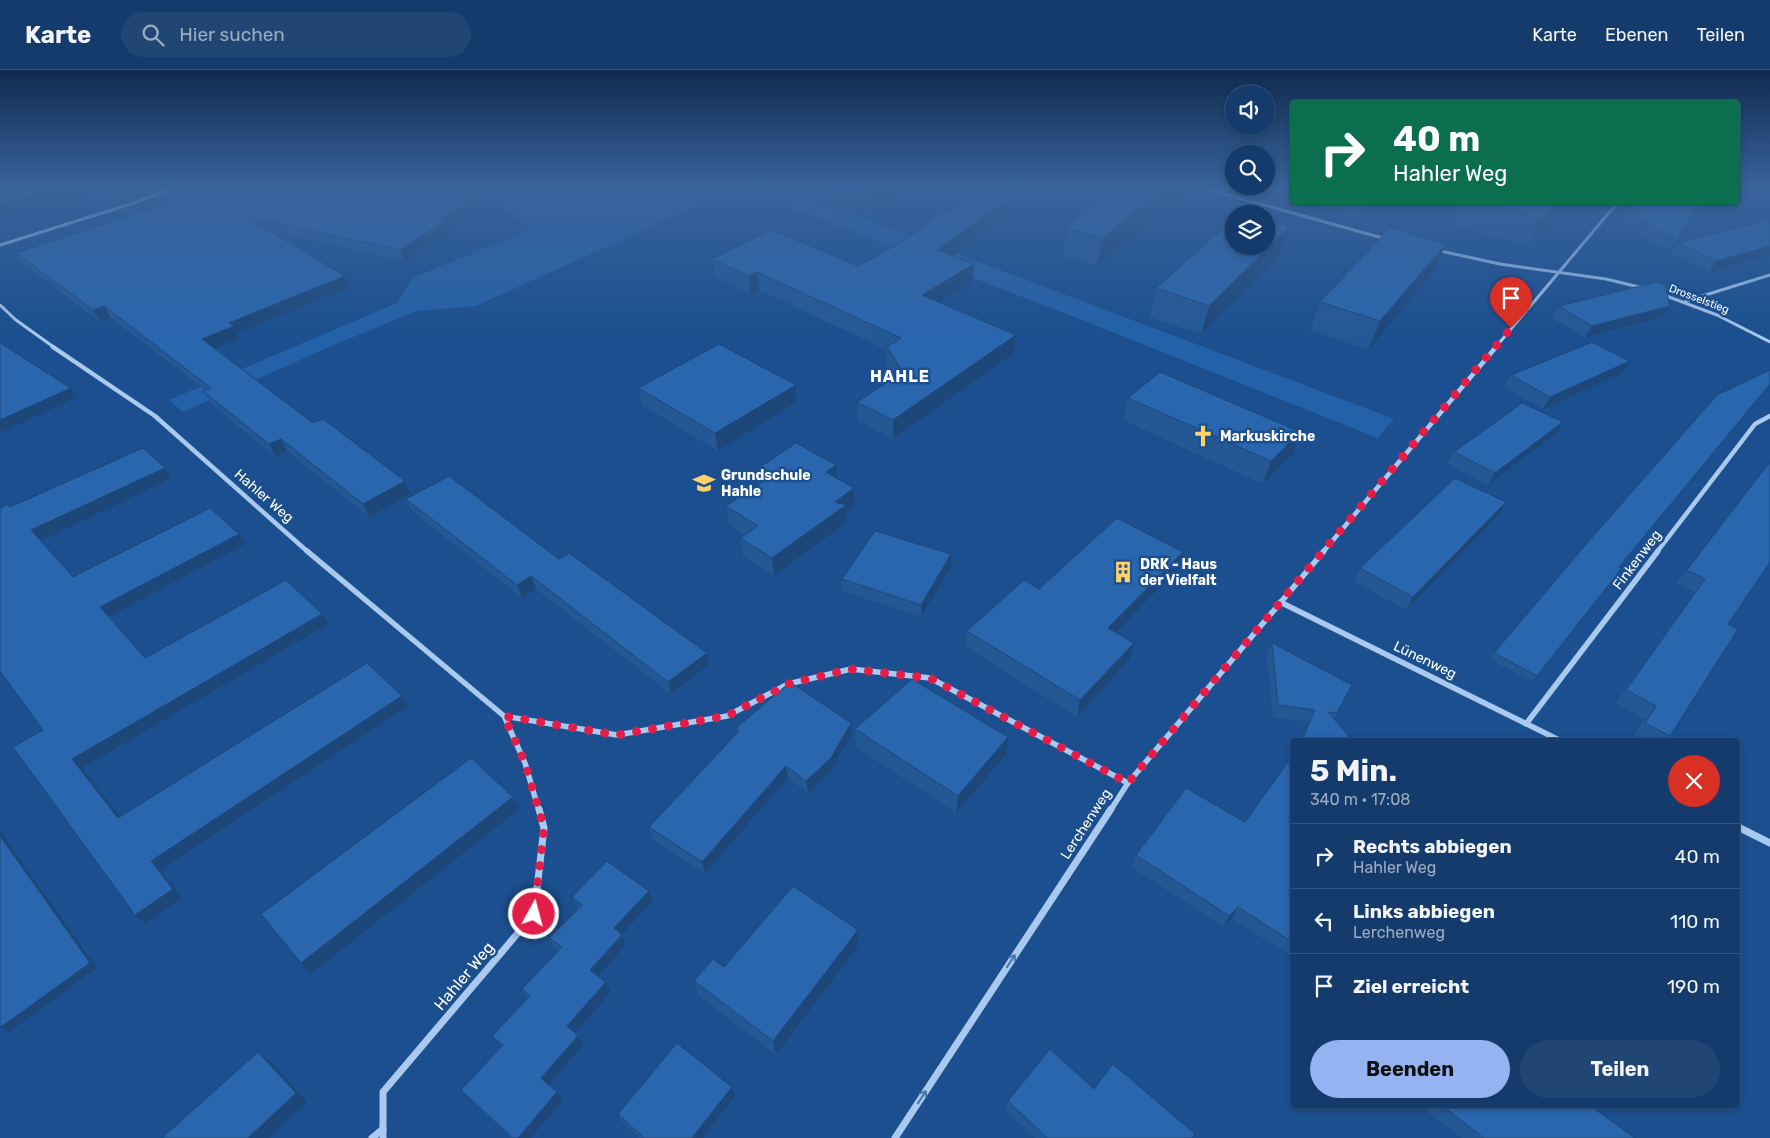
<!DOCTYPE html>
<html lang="de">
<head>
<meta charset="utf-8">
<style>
  :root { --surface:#143b6b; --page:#214673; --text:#f1f3f6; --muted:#9dadc1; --line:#33557e; --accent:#95b2f1 }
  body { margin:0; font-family:Rubik,sans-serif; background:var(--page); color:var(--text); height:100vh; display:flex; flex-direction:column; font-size:19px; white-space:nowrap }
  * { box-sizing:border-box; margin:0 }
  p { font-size:16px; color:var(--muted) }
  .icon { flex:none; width:28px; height:28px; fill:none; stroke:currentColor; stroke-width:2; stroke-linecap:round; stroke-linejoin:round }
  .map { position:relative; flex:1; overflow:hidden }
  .side { position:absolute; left:1290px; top:668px; width:450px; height:370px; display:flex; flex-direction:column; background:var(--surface); border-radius:5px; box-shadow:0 2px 8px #0003,0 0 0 1px var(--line) }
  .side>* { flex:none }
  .banner { position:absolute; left:1290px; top:30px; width:450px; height:105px; border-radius:5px; box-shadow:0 2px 8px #0003,0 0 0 1px var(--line); background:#0b6e4f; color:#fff; overflow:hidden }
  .buttons { position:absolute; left:1225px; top:15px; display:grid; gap:10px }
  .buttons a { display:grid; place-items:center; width:50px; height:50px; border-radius:50%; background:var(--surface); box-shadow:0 2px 8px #0003,0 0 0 1px var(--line); font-size:25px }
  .pin { position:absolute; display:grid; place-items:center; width:42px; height:42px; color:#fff; margin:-51px -21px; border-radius:50% 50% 50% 0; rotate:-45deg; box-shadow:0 0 5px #0007 }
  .pin .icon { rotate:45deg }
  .me { position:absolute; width:55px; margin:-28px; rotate:7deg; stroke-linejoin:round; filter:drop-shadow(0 0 4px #0008) }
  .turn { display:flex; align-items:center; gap:18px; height:105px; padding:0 20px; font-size:22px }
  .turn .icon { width:65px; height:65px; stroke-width:2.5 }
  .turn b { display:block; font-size:35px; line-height:42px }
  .round { display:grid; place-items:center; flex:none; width:52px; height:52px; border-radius:26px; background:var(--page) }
  .overview { display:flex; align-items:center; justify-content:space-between; height:85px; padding:0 20px }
  h1 { font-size:30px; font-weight:700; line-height:38px }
  .action { display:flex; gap:10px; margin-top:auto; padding:10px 20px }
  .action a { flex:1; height:58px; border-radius:30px; background:var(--accent); color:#111; font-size:20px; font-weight:700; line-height:58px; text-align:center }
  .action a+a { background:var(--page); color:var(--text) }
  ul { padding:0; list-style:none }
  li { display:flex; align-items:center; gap:15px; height:65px; padding:0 20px; border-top:1px solid var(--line) }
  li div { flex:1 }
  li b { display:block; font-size:19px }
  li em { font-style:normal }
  header { display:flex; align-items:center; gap:30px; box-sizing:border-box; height:70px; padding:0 25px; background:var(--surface); border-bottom:1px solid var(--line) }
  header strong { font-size:24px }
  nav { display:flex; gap:28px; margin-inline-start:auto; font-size:18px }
  .search { width:350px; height:45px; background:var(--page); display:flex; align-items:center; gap:12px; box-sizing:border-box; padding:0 18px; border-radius:28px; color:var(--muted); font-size:19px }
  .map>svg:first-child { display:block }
  .green { fill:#2461a8 }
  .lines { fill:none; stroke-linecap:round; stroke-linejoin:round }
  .street-far3 { stroke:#a9c9ee; stroke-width:3 }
  .street-far2 { stroke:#a9c9ee; stroke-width:4.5 }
  .street-far1 { stroke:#a9c9ee; stroke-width:5.5 }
  .street { stroke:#a9c9ee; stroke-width:7 }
  .wall { fill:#245895 }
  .shaded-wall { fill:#1d4779 }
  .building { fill:#2a66ad; stroke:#1d4779 }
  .oneway { stroke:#4674ac }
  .route { stroke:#e11d48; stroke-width:9; stroke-dasharray:0 16.2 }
  .labels { text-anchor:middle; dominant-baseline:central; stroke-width:5; stroke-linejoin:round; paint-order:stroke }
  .far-street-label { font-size:11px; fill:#fff; stroke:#1b4f8f }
  .poi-label { font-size:14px; font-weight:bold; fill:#fff; stroke:#1b4f8f; text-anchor:start }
  .street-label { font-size:14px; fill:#fff; stroke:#1b4f8f }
  .far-district-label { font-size:16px; font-weight:bold; letter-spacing:1px; fill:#fff; stroke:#1b4f8f }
  .near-street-label { font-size:16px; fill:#fff; stroke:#1b4f8f }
</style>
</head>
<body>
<header>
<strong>Karte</strong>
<div class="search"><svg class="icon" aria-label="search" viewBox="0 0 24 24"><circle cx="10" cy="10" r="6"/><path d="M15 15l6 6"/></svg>Hier suchen</div>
<nav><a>Karte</a><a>Ebenen</a><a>Teilen</a></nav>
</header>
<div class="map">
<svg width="1770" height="1068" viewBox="0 0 1770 1068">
  <rect width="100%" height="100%" fill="#1b4f8f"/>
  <polygon class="green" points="509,116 778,116 1394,349 1378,368 1095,255 738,117 476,236 416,241 327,278 183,342 169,330 397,233 414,207 532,159 483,126"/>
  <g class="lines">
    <g class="street-far3">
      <polyline points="1196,116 1386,169"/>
      <polyline points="0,175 137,132 178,116"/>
      <polyline points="1436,180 1500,194 1606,209 1643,218"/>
      <polyline points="1661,224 1717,245 1770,272"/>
      <polyline points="1686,231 1770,205"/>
      <polyline points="0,235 16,250 55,278"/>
      <polyline points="1495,278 1618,132"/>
    </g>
    <g class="street-far2">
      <polyline points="53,277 155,346 308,482"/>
      <polyline points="1323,482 1496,277"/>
      <polyline points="1657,482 1755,354 1770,346"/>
    </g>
    <g class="street-far1">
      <polyline points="307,481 504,646 617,665 727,646 788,614 851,599 930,608 1128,713"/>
      <polyline points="1280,532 1559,670"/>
      <polyline points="504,646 525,693 539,741"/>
      <polyline points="1526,654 1658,481"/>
      <polyline points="1110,741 1128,713 1324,481"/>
    </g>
    <g class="street">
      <polyline points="1738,757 1770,773"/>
      <polyline points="372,1068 383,1059"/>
      <polyline points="383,1068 383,1022 534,844 544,758 539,739"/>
      <polyline points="895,1068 1111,739"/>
    </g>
  </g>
  <g class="wall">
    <polygon points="806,116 911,116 870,141 825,126 825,122"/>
    <polygon points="476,127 479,138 449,158 450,162 404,191 271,161 345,206 350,217 237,263 240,268 215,278 313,353 405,411 411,424 369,447 287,381 276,387 210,333 203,321 205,320 111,248 100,252 23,194 16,183 173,132"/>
    <polygon points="1178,129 1097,196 1063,186 1067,158"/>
    <polygon points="1006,131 1004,148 953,186 972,212 939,232 1016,265 1014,283 893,369 858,351 857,332 895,308 887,296 887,280 759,220 751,224 715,207 712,189 858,196"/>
    <polygon points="1326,132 1371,132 1360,145 1325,136"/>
    <polygon points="1459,132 1559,132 1549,153 1529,176 1453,155"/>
    <polygon points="1637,132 1702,132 1670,180 1650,171 1624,152 1630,141"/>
    <polygon points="1770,149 1709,202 1671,184 1678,173"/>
    <polygon points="1281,184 1201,264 1150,247 1156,218"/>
    <polygon points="1434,201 1368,280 1310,261 1320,232"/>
    <polygon points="1559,236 1663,247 1585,267 1552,248"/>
    <polygon points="1623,303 1543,339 1505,317 1511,305"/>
    <polygon points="796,315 797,332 718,381 642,335 638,318"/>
    <polygon points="1128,328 1292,385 1263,414 1123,350"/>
    <polygon points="1556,364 1488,415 1448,394 1454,382 1478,365"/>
    <polygon points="1765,398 1728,554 1670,666 1666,670 1643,670 1634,665 1645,649 1616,633 1695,522 1677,513"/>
    <polygon points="757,399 836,408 854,436 846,442 846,453 774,506 743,486 740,468 745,465 729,454 726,436 758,414"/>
    <polygon points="406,429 559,489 709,595 671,624 536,519 522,528 412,441"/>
    <polygon points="1506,432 1499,445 1406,540 1354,511 1360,498"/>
    <polygon points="951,484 951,497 921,547 842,521 842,509"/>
    <polygon points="1619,497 1532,612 1490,589 1494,583"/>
    <polygon points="1178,499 1116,563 1134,573 1130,589 1077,647 966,577 967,561 1039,519"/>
    <polygon points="1272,573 1352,615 1334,648 1352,670 1301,670 1309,652 1273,647 1267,586"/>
    <polygon points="735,659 852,665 831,700 808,723 788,708 705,803 652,769 649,757 736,664"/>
    <polygon points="855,659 1008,667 1006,685 956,743 856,677"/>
    <polygon points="1292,686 1292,887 1232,848 1223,857 1132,797 1136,785 1245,752"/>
    <polygon points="572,827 653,831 622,865 626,875 599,906 611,922 574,963 583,975 549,1015 563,1030 531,1068 511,1068 469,1029 461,1020 502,977 492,966 527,929 522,919 558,881 555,878 549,868 578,839 577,838"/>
    <polygon points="858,860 858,876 776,985 699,926 694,911"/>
    <polygon points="732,1017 735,1026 703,1068 640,1068 623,1053 618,1044"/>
    <polygon points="1094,1019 1192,1068 1035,1068 1005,1040 1008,1031"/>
    <polygon points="1419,1035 1589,1035 1635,1068 1462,1068"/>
  </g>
  <g class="shaded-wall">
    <polygon points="69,116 116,116 0,147 0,134"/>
    <polygon points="870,116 911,116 870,141"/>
    <polygon points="1167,116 1181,116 1178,129 1097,196 1102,168"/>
    <polygon points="476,127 479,138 449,158 450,162 404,191 400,180 440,149"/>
    <polygon points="1006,131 1004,148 936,198 937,180"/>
    <polygon points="1365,132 1371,132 1360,145"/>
    <polygon points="1557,132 1559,132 1549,153 1529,176 1542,149"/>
    <polygon points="1701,132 1702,132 1670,180 1677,169"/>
    <polygon points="1289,157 1281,184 1201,264 1209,236"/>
    <polygon points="1446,174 1434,201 1368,280 1380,251"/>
    <polygon points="1770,176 1770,185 1709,202 1716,191"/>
    <polygon points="974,194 972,212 922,243 922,225"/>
    <polygon points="757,202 759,220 751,224 749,206"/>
    <polygon points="345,206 350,217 237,263 240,268 209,281 202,269 229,253"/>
    <polygon points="104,236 111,248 100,252 93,240"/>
    <polygon points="1670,236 1663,247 1585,267 1592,256"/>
    <polygon points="1016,265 1014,283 893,369 893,350"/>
    <polygon points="1630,291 1623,303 1543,339 1550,327"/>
    <polygon points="796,315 797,332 718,381 715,363"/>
    <polygon points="71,318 77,327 0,363 0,350"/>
    <polygon points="1563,352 1556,364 1488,415 1495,403"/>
    <polygon points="1300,362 1292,385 1263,414 1271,391"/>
    <polygon points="281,369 287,381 276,387 269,374"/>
    <polygon points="836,395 837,414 826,402"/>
    <polygon points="165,398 172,408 40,471 31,460"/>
    <polygon points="405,411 411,424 369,447 363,434"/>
    <polygon points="854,418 854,436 846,442 846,453 774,506 772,488 835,432"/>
    <polygon points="1506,432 1499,445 1406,540 1413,527"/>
    <polygon points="239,464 245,474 108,547 100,537"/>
    <polygon points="1183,482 1178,499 1104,575 1108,558"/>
    <polygon points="951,484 951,497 921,547 921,535"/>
    <polygon points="531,506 536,519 522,528 517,515"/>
    <polygon points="322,544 328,554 82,698 128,757 118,748 72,689"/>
    <polygon points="1134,573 1130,589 1077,647 1080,630"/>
    <polygon points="707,583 709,595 671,624 668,612"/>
    <polygon points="402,626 408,636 161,800 182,828 145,854 135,845 151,791"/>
    <polygon points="851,653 852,665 831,700 808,723 806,711"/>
    <polygon points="1008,667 1006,685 956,743 958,726"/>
    <polygon points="786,696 788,708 705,803 702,792"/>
    <polygon points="513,727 519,739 311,904 301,893"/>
    <polygon points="0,761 97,898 9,962 1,957"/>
    <polygon points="649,821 653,831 618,869 614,858"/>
    <polygon points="1238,837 1232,848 1223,857 1229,846"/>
    <polygon points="858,860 858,876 776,985 773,971"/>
    <polygon points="622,865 626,875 595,910 590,900"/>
    <polygon points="606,912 611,922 572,966 567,956"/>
    <polygon points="578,966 583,975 547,1017 541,1008"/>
    <polygon points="258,982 270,991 307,1032 269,1068 248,1068"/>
    <polygon points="732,1017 735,1026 703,1068 692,1068"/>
    <polygon points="557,1022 563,1030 531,1068 518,1068"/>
  </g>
  <g class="building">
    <polygon points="0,116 69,116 0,134"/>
    <polygon points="201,116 421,116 476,127 440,149 446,151 400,180 244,146 345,206 229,253 234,256 202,269 313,353 323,349 405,411 363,434 281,369 269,374 203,321 211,318 104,236 93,240 16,183 173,132 171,126"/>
    <polygon points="983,116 995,116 1006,131 937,180 974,194 922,225 1016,265 893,350 857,332 903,302 887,277 901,268 757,202 749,206 712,189 772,160 858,196 896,175"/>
    <polygon points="1122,116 1167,116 1102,168 1067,158"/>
    <polygon points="1482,132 1557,132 1542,149"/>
    <polygon points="1637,132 1701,132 1677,169 1657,160 1630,141"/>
    <polygon points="1234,149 1234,176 1266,176 1266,150 1289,157 1209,236 1156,218"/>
    <polygon points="1770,149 1770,176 1716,191 1678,173"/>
    <polygon points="1390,158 1446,174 1380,251 1320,232"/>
    <polygon points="1656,212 1665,215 1670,236 1592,256 1559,236"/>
    <polygon points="1592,272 1630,291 1550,327 1511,305"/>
    <polygon points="0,273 71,318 0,350"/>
    <polygon points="719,274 796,315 715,363 638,318"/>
    <polygon points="1770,300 1770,314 1619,497 1622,498 1537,606 1494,583 1588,472 1717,325"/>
    <polygon points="1160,302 1300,362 1271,391 1128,328"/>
    <polygon points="1522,333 1563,352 1495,403 1454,382"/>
    <polygon points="796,373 836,395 826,402 854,418 835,432 846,435 772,488 740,468 758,456 726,436 770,407 757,399"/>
    <polygon points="143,378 165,398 31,460 73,507 210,438 239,464 100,537 145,588 286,510 322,544 72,689 118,748 367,593 402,626 151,791 173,819 135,845 13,677 43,660 0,601 0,438 8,434 10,437"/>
    <polygon points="1770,393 1770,492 1728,554 1738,559 1670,666 1645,653 1656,636 1626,620 1705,509 1687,500 1765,398"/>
    <polygon points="449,406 559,489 569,483 707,583 668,612 531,506 517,515 406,429"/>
    <polygon points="1455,408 1506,432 1413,527 1360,498"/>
    <polygon points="1117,448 1183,482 1108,558 1134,573 1080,630 967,561 1024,510 1039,519"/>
    <polygon points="875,461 951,484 921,535 842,509"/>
    <polygon points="1272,573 1352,615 1337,643 1328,642 1352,670 1302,670 1315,640 1278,635"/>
    <polygon points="912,609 1008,667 958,726 855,659"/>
    <polygon points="790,612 851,653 831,688 806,711 786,696 702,792 649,757 739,661 735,659"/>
    <polygon points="1292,686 1292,872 1238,837 1229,846 1136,785 1186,718 1245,752"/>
    <polygon points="471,688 513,727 301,893 261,844"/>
    <polygon points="0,766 90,893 1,957 0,955"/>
    <polygon points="607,791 649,821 614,858 622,865 590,900 606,912 567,956 578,966 541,1008 557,1022 518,1068 513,1068 461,1020 503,975 492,966 530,926 522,919 562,877 549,868 582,835 572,827"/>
    <polygon points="793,816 858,860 773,971 694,911 713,889 724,897"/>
    <polygon points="677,973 732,1017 692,1068 644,1068 618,1044"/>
    <polygon points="1050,979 1094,1019 1113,994 1195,1064 1192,1068 1047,1068 1008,1031"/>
    <polygon points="258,982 296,1023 248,1068 162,1068"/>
    <polygon points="1441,1035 1589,1035 1635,1068 1484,1068"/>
  </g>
  <defs><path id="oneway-shaft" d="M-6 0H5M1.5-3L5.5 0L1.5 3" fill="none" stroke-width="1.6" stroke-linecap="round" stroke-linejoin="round" transform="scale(1.25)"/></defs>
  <g class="oneway">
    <use href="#oneway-shaft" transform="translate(1011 891) rotate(-57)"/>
    <use href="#oneway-shaft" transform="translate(922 1027) rotate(-57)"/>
  </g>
  <linearGradient id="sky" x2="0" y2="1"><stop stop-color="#0f2b4f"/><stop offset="0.44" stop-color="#39639b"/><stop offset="1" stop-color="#39639b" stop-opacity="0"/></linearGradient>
  <rect width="1770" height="266" fill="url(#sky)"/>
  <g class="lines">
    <polyline class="route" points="534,844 544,758 525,693 504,646 617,665 727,646 788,614 851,599 930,608 1128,713 1511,258"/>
  </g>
  <defs>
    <g id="church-bare" transform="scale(1.725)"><path d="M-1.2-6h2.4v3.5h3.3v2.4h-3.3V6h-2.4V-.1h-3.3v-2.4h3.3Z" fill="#ffd166" stroke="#1b4f8f" stroke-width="2.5" paint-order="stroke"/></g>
    <g id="school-bare" transform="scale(1.725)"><path d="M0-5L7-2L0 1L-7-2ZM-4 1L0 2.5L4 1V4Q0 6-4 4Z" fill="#ffd166" stroke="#1b4f8f" stroke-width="2.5" paint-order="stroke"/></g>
    <g id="building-bare" transform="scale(1.725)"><path d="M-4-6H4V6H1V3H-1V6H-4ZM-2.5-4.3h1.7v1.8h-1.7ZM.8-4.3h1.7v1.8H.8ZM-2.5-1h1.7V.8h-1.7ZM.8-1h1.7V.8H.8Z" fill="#ffd166" stroke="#1b4f8f" stroke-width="2.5" paint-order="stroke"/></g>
  </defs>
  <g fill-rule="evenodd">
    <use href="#church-bare" x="1203" y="366"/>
    <use href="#school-bare" x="704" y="413"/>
    <use href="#building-bare" x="1123" y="502"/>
  </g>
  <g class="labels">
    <g class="far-street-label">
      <text transform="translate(1699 229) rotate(21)">Drosselstieg</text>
    </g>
    <g class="poi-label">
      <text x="1220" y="366">Markuskirche</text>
      <text x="721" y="405">Grundschule<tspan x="721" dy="16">Hahle</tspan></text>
      <text x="1140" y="494">DRK - Haus<tspan x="1140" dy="16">der Vielfalt</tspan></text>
    </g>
    <g class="street-label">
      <text transform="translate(264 426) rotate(41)">Hahler Weg</text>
      <text transform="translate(1637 490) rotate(-53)">Finkenweg</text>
      <text transform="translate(1425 590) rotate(26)">Lünenweg</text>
      <text transform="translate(1086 754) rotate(-57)">Lerchenweg</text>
    </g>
    <g class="far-district-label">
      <text x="900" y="306">HAHLE</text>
    </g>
    <g class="near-street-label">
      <text transform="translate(464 906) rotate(-50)">Hahler Weg</text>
    </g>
  </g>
</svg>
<div class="buttons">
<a><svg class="icon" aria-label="sound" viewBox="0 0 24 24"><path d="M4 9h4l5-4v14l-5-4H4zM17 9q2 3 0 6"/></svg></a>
<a><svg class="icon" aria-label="search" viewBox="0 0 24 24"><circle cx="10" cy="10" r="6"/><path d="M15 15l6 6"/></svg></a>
<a><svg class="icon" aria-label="layers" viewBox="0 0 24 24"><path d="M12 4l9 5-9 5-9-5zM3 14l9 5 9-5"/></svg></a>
</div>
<div class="pin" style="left:1511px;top:258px;background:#d93025"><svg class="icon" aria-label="arrive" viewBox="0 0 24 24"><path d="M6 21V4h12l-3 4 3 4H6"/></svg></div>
<svg class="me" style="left:534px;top:844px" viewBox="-20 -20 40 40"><circle r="17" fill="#e11d48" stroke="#fff" stroke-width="3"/><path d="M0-11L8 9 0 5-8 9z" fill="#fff"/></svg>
<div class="banner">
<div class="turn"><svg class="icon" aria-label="right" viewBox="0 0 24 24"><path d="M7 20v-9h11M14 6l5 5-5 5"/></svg><div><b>40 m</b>Hahler Weg</div></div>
</div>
<section class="side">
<div class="overview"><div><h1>5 Min.</h1><p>340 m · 17:08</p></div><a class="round" style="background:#d93025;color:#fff"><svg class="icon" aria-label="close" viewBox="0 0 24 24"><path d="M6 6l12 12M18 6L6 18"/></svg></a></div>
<ul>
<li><svg class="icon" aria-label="right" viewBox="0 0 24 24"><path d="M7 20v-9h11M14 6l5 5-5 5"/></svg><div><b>Rechts abbiegen</b><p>Hahler Weg</p></div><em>40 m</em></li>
<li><svg class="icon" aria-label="left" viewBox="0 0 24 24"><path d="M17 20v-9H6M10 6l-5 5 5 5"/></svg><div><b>Links abbiegen</b><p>Lerchenweg</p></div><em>110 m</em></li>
<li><svg class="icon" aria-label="arrive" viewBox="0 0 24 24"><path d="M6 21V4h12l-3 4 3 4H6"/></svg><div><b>Ziel erreicht</b></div><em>190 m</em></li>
</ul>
<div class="action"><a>Beenden</a><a>Teilen</a></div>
</section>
</div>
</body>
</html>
